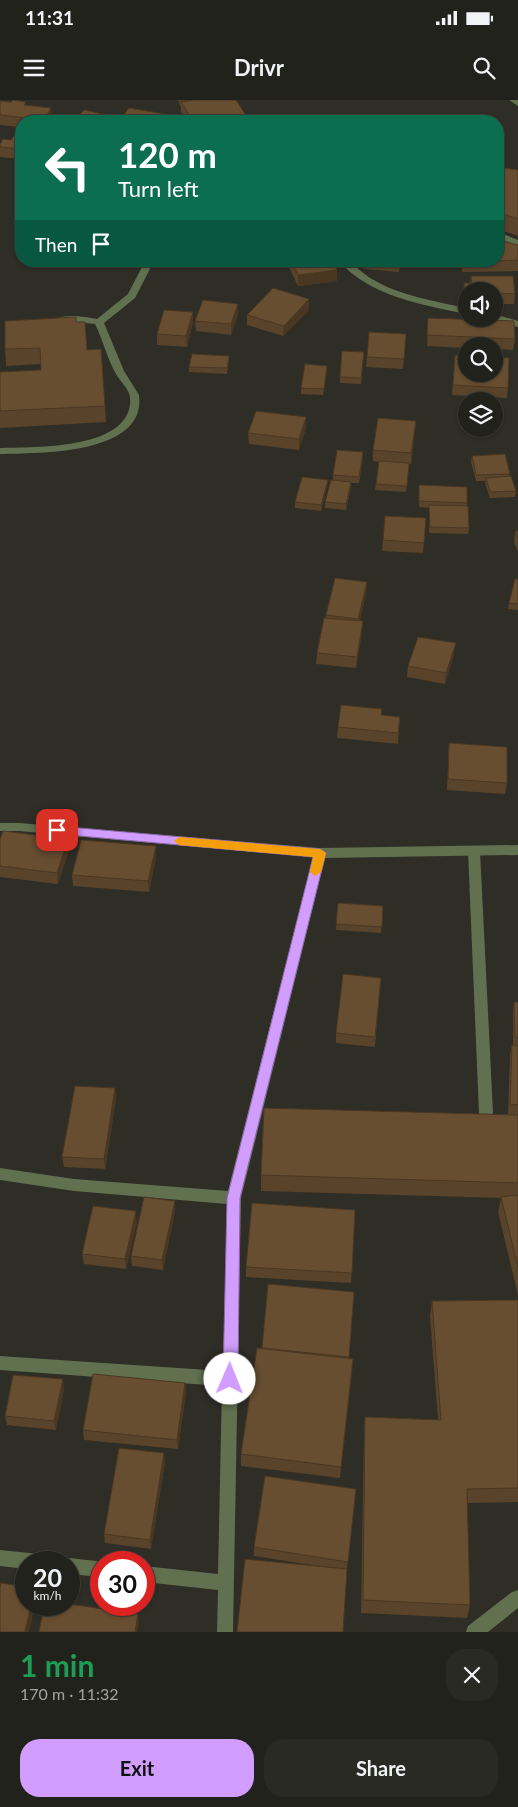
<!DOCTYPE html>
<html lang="en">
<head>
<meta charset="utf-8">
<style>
  :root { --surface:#22221c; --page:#2a2a25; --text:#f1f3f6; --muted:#a2a4a3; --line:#3f3f3b; --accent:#d19dfe }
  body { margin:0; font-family:Lato,sans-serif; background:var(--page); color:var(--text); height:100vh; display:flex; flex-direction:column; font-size:19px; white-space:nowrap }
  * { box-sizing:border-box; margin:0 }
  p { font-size:16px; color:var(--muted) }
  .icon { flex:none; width:28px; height:28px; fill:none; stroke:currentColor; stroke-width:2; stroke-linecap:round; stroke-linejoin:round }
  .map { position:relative; height:1532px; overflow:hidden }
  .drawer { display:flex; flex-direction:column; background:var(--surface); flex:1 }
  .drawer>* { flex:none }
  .hud { position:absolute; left:15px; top:15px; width:489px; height:152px; border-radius:20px; box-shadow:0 1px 4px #0004,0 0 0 1px var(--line); background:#0b6e4f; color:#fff; overflow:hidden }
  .buttons { position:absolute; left:458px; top:182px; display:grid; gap:10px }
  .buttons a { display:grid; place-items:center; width:45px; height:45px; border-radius:50%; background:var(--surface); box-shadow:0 1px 4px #0004,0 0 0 1px var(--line); font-size:25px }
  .speed { position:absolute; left:15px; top:1451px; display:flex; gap:10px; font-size:25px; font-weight:700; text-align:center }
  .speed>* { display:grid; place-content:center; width:65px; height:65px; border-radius:50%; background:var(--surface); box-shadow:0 1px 4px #0004,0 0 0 1px var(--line); line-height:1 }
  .speed small { font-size:12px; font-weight:400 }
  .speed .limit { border:8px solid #d22; background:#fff; color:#111 }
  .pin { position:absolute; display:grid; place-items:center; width:42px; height:42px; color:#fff; margin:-21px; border-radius:10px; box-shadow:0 2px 8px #0006 }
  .me { position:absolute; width:55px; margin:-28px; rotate:1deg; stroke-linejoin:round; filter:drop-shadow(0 0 4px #0008) }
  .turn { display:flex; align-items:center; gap:18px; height:105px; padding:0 20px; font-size:22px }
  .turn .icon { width:65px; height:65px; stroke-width:2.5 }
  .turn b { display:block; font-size:35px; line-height:42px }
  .then { display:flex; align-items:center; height:48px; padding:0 20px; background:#0003; gap:10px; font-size:19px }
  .round { display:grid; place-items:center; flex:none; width:52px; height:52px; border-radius:20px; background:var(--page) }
  .head { display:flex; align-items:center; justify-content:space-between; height:85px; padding:0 20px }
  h1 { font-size:30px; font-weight:700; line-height:38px; color:#1e9e55 }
  .primary-button { display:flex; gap:10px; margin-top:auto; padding:10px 20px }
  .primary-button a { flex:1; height:58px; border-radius:20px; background:var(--accent); color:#111; font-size:20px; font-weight:700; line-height:58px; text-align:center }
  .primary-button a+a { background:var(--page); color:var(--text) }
  .status { display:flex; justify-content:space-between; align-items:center; height:35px; padding:0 25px; background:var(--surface); direction:ltr }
  .status svg { height:14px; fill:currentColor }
  header { display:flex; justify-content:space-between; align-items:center; height:65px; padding:0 20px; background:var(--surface); font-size:22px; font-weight:700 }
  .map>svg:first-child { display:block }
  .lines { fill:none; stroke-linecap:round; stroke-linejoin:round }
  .service { fill:#61704f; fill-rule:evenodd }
  .minor { fill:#61704f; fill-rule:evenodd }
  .wall { fill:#59432a }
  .shaded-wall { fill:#493722 }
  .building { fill:#684e31; stroke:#493722 }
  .route { fill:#d19dfe; stroke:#8866a5 }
  .slow { fill:#f59e0b }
</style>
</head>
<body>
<div class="status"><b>11:31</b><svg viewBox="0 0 49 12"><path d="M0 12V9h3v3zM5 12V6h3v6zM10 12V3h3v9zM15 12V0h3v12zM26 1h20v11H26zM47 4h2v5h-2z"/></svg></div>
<header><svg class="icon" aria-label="menu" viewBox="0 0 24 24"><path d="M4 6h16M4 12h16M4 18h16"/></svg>Drivr<svg class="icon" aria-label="search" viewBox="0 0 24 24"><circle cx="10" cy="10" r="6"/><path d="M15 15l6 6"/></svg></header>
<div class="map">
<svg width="518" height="1532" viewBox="0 0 518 1532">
  <rect width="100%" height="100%" fill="#2e2d26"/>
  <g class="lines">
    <g class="service">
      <polygon points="509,0 518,0 518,6"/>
      <polygon points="474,746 478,748 480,751 493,1013 491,1017 486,1019 481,1017 479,1013 468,751 470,748"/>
    </g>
    <g class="minor">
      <polygon points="498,132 518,140 518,146 498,138"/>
      <path d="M145,161H154L135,198L104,223L124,271L139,295C147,355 39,353 0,354V348C34,347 135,350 130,297C129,289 120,281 116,274C107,258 103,240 95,224C85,222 62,225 55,220C65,213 86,217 97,219L128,194Z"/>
      <path d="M339,161C353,161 360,172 372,179C400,196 435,201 466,208V214C423,205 369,196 339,161Z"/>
      <polygon points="494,214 518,221 518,227 491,219 494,219"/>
      <polygon points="0,723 19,723 320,748 518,745 518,755 325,758 241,1098 233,1532 217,1532 218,1490 144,1482 144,1466 218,1474 222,1286 0,1270 0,1256 223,1271 227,1104 74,1091 0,1080 0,1068 74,1079 228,1091 313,757 19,731 0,731"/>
      <polygon points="0,1450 39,1454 45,1456 47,1462 26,1462 26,1469 0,1466"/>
      <polygon points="69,1458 105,1462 101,1462 101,1477 69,1474 69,1462 62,1462"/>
      <polygon points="518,1490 518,1508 488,1532 466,1532 468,1526 512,1492"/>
    </g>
  </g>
  <g class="wall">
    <polygon points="178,0 236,0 247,17 247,21 187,21 181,12 181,7"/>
    <polygon points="0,1 26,5 52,18 50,21 21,21 21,59 0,57 0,44 11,40 19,27 0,25"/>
    <polygon points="498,67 518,70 518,136 498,129"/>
    <polygon points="498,140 518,145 518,171 462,172 463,161 498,161"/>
    <polygon points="287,161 333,161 337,170 337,181 298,186 287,163"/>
    <polygon points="401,161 399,172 364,169 365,163"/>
    <polygon points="471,176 515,194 514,204 494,204 494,191 466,191 466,204 464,204 463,193 464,183 470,183"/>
    <polygon points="309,199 309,210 283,236 247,225 247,215"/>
    <polygon points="238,214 231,235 196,231 195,221"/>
    <polygon points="428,218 515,239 513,250 494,249 494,246 466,246 466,248 427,246"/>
    <polygon points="77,222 87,250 101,249 106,322 0,328 0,272 41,270 41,264 6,266 5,249"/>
    <polygon points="193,222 187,247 157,245 157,234"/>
    <polygon points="406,234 403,269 366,267 367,257"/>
    <polygon points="364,252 361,284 340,283 340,277"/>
    <polygon points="455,255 508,288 507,298 452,295"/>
    <polygon points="229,256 229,262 227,274 189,272 189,267"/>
    <polygon points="327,271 323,295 301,294 301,288"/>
    <polygon points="306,317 306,328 299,350 249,344 248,333"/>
    <polygon points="415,332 411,364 409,364 406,392 375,390 379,362 373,361 373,350"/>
    <polygon points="472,356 510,374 509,376 516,391 515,397 490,398 485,383 486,381 476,381 471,362"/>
    <polygon points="363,358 359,383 351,383 351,388 346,410 325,408 325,402 333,380 333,375"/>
    <polygon points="419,385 467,403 469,428 468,434 429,433 429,408 419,407"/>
    <polygon points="327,386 321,411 295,408 295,402"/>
    <polygon points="426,418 423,453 382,451 383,440"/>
    <polygon points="515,431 518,431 518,452 514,442"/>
    <polygon points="518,479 518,510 508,509 509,503"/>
    <polygon points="367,482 366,493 360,521 363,522 362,532 356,568 316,564 317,553 326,515"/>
    <polygon points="454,554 445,584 407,577 408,566"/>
    <polygon points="381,615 399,628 398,644 337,638 338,627"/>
    <polygon points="449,643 507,683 505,694 447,690"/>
    <polygon points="0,739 69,750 58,784 0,777"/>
    <polygon points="156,746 156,757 149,792 73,786 72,775"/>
    <polygon points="338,803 383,806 381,833 336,830"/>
    <polygon points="381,878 375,947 336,943 336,933"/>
    <polygon points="514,902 518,902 518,1195 498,1112 501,1098 261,1091 261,1075 508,1015 510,955 512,945 513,945 513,913"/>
    <polygon points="115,988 116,999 105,1069 64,1067 62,1057"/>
    <polygon points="175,1101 175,1111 163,1170 132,1166 131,1156"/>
    <polygon points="355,1110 351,1183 246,1177 246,1167"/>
    <polygon points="137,1122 126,1169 84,1164 82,1154"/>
    <polygon points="354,1192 349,1258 352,1272 340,1378 241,1366 241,1354 262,1248"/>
    <polygon points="518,1200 518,1402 467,1403 470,1505 467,1518 361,1513 364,1331 365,1317 438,1320 430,1216 432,1201"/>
    <polygon points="185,1283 186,1293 178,1349 84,1340 83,1330"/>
    <polygon points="64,1289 56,1330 7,1325 5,1316"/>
    <polygon points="165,1362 151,1449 105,1443 104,1434"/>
    <polygon points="356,1389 347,1469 318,1466 254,1456 254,1447"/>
  </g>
  <g class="shaded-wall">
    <polygon points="51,8 52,18 50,21 44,21"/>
    <polygon points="108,15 109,20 108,21 103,21"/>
    <polygon points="171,15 171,21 166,21"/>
    <polygon points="247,17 247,21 224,21"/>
    <polygon points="337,170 337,181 298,186 298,175"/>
    <polygon points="309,199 309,210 283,236 284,226"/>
    <polygon points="238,204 238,214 231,235 231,224"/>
    <polygon points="193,212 193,222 187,247 186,236"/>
    <polygon points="306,317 306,328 299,350 299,339"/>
    <polygon points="416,321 415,332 411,364 411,353"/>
    <polygon points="328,380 327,386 321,411 321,405"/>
    <polygon points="351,382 351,388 346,410 346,404"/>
    <polygon points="367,482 366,493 358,530 358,519"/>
    <polygon points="363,521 362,532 356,568 357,557"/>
    <polygon points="456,543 454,554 445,584 446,573"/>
    <polygon points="68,739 69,750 58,784 57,773"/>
    <polygon points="156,746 156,757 149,792 148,781"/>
    <polygon points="115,988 116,999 105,1069 104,1059"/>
    <polygon points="175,1101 175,1111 163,1170 162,1160"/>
    <polygon points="136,1111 137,1122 126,1169 125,1159"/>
    <polygon points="353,1259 352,1272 340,1378 341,1367"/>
    <polygon points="63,1279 64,1289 56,1330 54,1321"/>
    <polygon points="185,1283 186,1293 178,1349 177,1340"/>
    <polygon points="164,1353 165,1362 151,1449 150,1440"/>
    <polygon points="31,1505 35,1505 29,1532 25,1532"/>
    <polygon points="138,1514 139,1522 137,1532 135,1532"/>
  </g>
  <g class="building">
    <polygon points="13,0 26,2 24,5 51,8 44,20 0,15 0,1 11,2"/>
    <polygon points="180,0 194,0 181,2"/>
    <polygon points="194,0 236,0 247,17 224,21 193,21 181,2"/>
    <polygon points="129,8 171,15 166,21 119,21"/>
    <polygon points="84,10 108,15 103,21 74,21"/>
    <polygon points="20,27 21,27 21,49 0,47 0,44 3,39 11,40"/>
    <polygon points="498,67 518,70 518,119 498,112"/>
    <polygon points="498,140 518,145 518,160 498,161"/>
    <polygon points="291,161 333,161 337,170 298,175"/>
    <polygon points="365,161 400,161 399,167 365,163"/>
    <polygon points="471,176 513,176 515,194 494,193 494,191 466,191 466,193 465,193 464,183 472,183"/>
    <polygon points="273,188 309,199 284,226 247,215"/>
    <polygon points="203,200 238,204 231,224 195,221"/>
    <polygon points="164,210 193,212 186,236 157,234"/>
    <polygon points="76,217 76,222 85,222 87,250 101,249 105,306 0,311 0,272 41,270 40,248 5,249 5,221"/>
    <polygon points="428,218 514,221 515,239 427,235"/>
    <polygon points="369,232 406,234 404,259 367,257"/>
    <polygon points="342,251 364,252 361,278 340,277"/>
    <polygon points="192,254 229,256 227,268 189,267"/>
    <polygon points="455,255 466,256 466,274 494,274 494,257 509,258 508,288 453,285"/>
    <polygon points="305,264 327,266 324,289 301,288"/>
    <polygon points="256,311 306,317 299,339 248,333"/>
    <polygon points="378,318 416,321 411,353 373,350"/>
    <polygon points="337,350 363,352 359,377 333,375"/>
    <polygon points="505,354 510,374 476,375 472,356"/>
    <polygon points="379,361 409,363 407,386 376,384"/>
    <polygon points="511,376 516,391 490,392 486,378"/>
    <polygon points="302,377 328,380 321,405 295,402"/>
    <polygon points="331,380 351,382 346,404 325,402"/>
    <polygon points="419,385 467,387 467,403 419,401"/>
    <polygon points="429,405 468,406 469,428 430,427"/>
    <polygon points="385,416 426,418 424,443 383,440"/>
    <polygon points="515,431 518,431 518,438"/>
    <polygon points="335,478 367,482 358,519 326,515"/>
    <polygon points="515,479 518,479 518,504 509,503"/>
    <polygon points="324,518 363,521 357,557 317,553"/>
    <polygon points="418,537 456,543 446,573 408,566"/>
    <polygon points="341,605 382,609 381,615 400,617 398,633 338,627"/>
    <polygon points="449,643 507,647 507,683 448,679"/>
    <polygon points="3,731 68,739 57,773 0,766 0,739"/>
    <polygon points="81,740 156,746 148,781 72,775"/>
    <polygon points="338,803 383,806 382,827 336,824"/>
    <polygon points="343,874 381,878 375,937 336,933"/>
    <polygon points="514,902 518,902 518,938 515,937"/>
    <polygon points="512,945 518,946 518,1005 510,1004"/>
    <polygon points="75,986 115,988 104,1059 62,1057"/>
    <polygon points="264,1008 518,1015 518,1083 261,1075"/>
    <polygon points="518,1095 518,1167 501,1097"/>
    <polygon points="144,1097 175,1101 162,1160 131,1156"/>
    <polygon points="252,1103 355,1110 352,1173 246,1167"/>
    <polygon points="93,1106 136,1111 125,1159 82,1154"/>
    <polygon points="268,1184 354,1192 349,1257 262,1248"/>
    <polygon points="518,1200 518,1388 467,1389 470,1505 363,1500 365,1317 441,1320 432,1201"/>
    <polygon points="257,1248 353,1259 341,1367 241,1354"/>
    <polygon points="93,1274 185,1283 177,1340 83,1330"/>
    <polygon points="13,1275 63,1279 54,1321 5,1316"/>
    <polygon points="119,1348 164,1353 150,1440 104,1434"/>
    <polygon points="265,1376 356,1389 348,1462 254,1447"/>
    <polygon points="245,1459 347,1469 343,1532 237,1532"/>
    <polygon points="1,1483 26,1487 26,1505 31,1505 25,1532 0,1532 0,1487"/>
    <polygon points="69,1504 138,1514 135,1532 39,1532 44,1505 69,1505"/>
  </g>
  <polygon class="route" points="57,726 320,749 326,753 240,1098 238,1279 235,1283 230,1285 226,1283 223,1279 227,1098 313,757 57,734 51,730"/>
  <polygon class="slow" points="179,737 320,749 326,753 321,772 315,776 310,772 313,757 179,745 174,741"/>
</svg>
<div class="buttons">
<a><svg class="icon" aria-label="sound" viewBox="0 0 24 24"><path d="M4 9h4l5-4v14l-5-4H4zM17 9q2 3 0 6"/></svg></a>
<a><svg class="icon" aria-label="search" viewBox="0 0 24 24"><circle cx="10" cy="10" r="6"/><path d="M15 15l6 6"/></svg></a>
<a><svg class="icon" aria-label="layers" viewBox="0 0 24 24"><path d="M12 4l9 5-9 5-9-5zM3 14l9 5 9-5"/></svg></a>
</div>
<div class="speed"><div>20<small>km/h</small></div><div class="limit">30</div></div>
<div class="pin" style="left:57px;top:730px;background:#d93025"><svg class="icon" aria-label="arrive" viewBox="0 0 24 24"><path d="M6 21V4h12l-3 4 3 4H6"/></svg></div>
<svg class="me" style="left:230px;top:1279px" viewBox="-20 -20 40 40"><circle r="19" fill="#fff"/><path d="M0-13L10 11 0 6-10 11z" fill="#d19dfe"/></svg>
<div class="hud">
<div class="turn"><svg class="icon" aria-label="left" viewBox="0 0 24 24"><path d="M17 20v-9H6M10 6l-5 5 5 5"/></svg><div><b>120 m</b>Turn left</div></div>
<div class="then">Then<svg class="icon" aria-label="arrive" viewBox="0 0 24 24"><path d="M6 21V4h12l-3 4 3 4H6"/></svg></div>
</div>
</div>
<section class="drawer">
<div class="head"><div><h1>1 min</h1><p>170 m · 11:32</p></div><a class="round"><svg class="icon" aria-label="close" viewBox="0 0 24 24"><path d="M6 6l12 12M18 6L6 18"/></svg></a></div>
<div class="primary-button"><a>Exit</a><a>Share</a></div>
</section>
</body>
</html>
